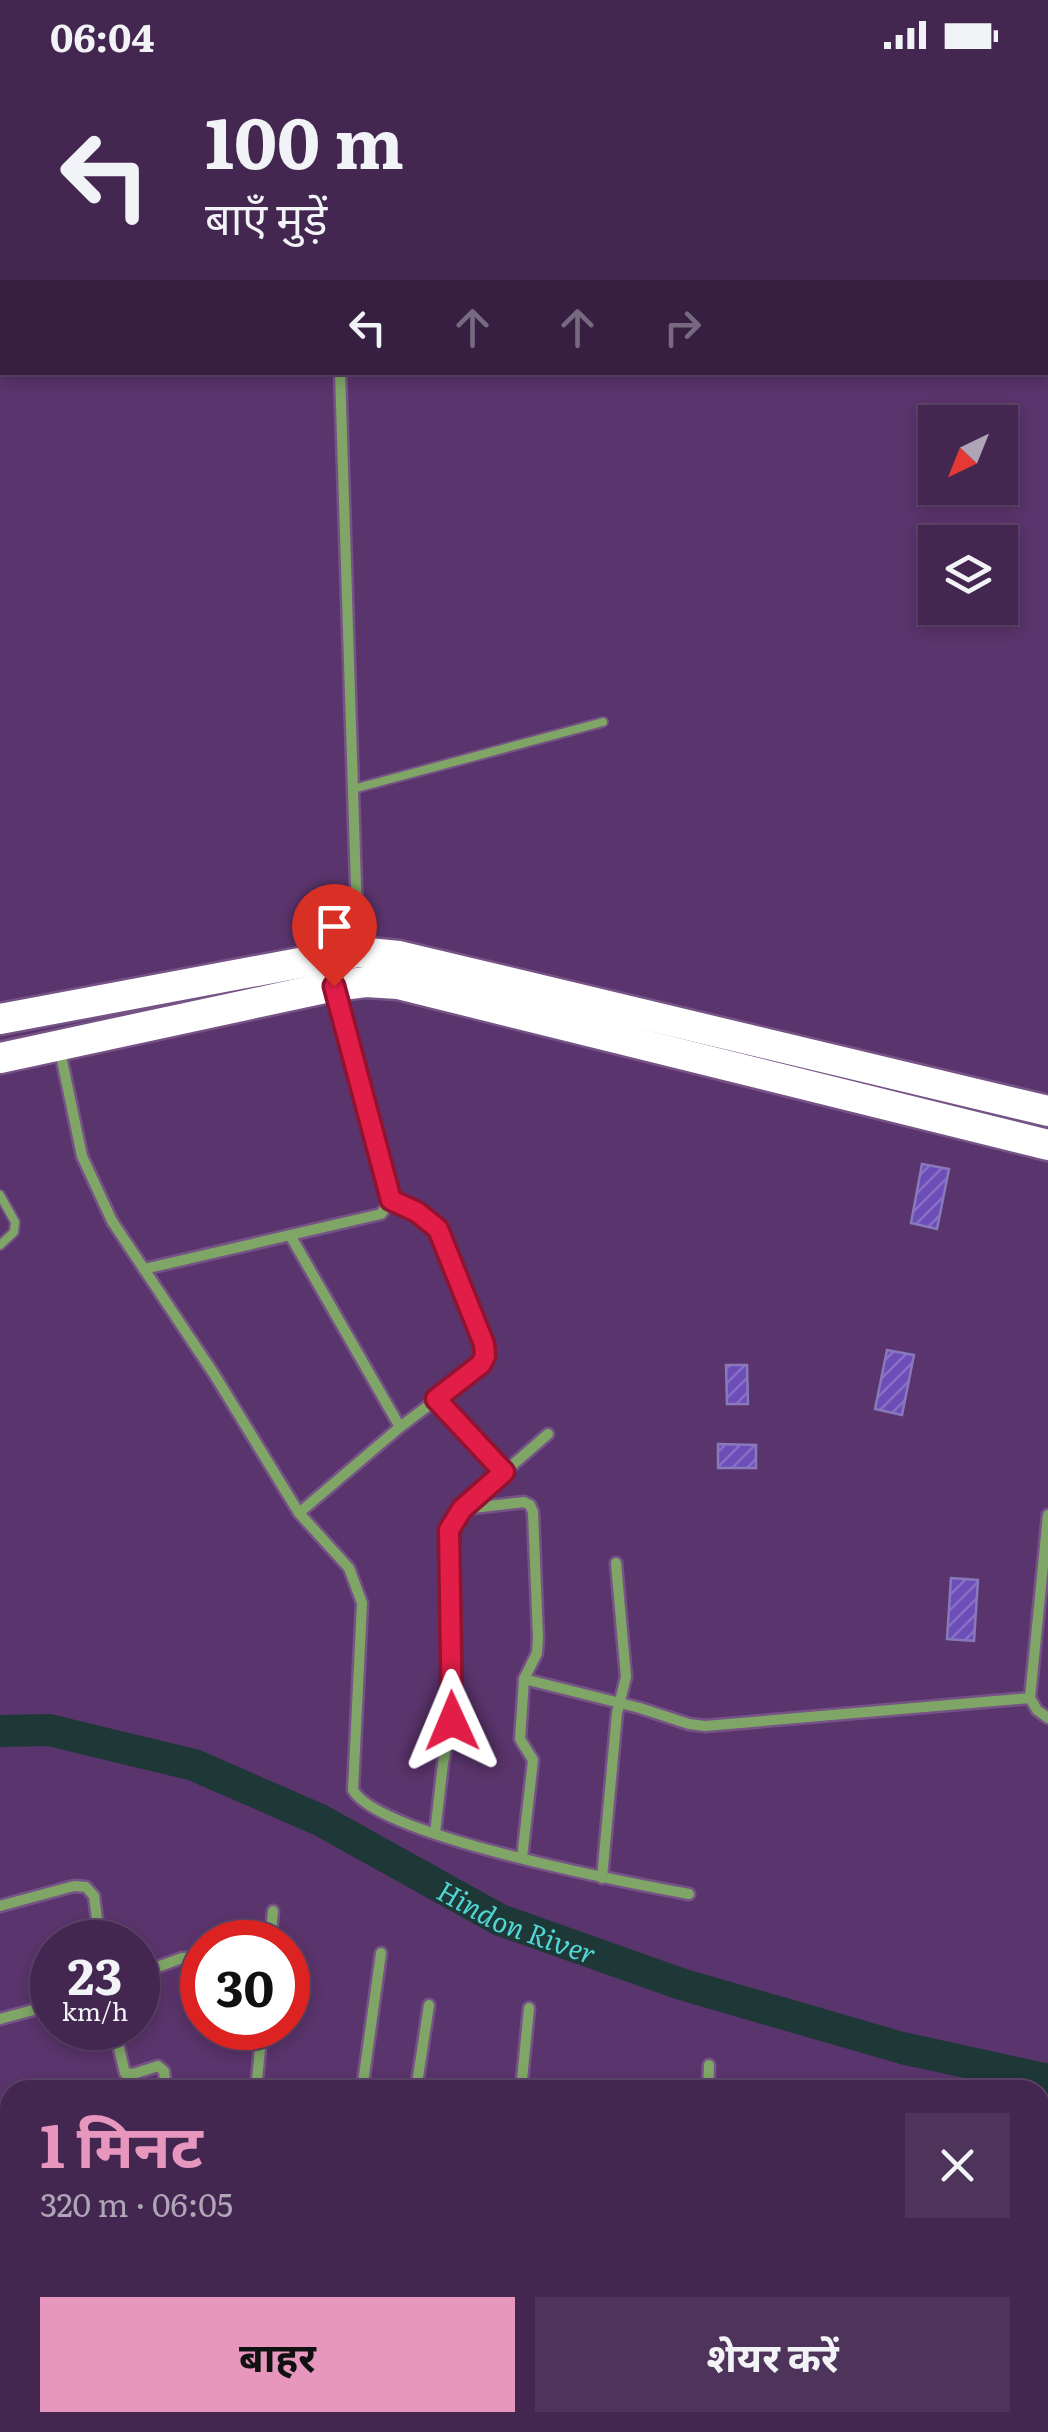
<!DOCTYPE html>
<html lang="hi">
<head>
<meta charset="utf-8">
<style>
  :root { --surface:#442751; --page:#4e335b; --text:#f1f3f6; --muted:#afa5b7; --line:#5c4468; --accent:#e797bd }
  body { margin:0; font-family:Literata,"Noto Sans Devanagari",serif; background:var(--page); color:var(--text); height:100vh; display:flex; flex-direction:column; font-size:38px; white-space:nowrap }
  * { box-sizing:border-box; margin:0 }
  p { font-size:32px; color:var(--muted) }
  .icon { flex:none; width:55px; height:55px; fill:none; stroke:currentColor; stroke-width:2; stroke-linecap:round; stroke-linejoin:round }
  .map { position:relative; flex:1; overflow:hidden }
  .sheet { position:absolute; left:0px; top:2010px; width:1050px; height:352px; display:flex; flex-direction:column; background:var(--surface); border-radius:30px 30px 0 0; box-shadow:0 5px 15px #0003,0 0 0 2px var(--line) }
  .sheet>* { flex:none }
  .hud { position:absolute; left:0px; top:0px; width:1050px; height:305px; box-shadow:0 5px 15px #0003,0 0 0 2px var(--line); background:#442751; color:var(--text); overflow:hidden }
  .needle { width:65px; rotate:223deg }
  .buttons { position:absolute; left:918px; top:335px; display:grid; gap:20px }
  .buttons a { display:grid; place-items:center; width:100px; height:100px; border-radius:0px; background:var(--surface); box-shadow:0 5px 15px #0003,0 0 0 2px var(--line); font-size:50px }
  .speed { position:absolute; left:30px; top:1850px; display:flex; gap:20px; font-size:50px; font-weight:700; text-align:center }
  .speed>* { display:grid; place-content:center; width:130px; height:130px; border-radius:50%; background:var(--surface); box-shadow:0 5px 15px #0003,0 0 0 2px var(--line); line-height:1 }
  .speed small { font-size:25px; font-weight:400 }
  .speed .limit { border:15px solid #d22; background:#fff; color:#111 }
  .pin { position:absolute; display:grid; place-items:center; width:85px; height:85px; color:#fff; margin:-102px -42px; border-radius:50% 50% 50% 0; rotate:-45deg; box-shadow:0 0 10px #0007 }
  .pin .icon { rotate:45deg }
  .me { position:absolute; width:110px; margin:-55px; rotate:359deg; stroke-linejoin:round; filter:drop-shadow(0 0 8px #0008) }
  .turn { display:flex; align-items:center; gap:35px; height:210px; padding:0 40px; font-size:45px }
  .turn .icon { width:130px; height:130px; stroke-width:2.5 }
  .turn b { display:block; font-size:70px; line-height:85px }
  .lanes { display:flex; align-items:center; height:95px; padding:0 40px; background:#0003; justify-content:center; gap:50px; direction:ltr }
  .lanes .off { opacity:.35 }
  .round { display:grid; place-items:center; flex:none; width:105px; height:105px; border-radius:0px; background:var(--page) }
  .overview { display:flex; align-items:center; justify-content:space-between; height:170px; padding:0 40px }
  h1 { font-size:60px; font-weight:700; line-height:75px; color:var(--accent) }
  .primary-button { display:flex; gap:20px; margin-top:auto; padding:20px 40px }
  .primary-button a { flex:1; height:115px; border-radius:0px; background:var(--accent); color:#111; font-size:40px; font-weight:700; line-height:115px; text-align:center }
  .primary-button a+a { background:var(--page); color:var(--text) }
  .status { display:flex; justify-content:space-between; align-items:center; height:70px; padding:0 50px; background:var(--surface); direction:ltr }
  .status svg { height:28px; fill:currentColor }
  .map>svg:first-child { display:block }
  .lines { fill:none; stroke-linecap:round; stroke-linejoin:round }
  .river { stroke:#1e3837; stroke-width:32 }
  .building { fill:url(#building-hatch); stroke:#8879bb; stroke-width:2.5 }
  .lane-casing { stroke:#765386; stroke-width:12 }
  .street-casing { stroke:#765386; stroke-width:15 }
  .secondary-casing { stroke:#765386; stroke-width:25 }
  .highway-casing { stroke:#765386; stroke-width:35 }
  .lane { stroke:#7fa666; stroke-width:8 }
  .street { stroke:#7fa666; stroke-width:10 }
  .secondary { stroke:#9ddb72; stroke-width:20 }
  .highway { stroke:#fff; stroke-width:30 }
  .route-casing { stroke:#92132f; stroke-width:25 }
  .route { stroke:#e11d48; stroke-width:18 }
  .labels { text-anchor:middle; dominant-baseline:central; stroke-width:10; stroke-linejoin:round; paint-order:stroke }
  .water-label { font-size:28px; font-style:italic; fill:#51d6d4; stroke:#4f2961 }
</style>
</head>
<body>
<div class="status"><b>06:04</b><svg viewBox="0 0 49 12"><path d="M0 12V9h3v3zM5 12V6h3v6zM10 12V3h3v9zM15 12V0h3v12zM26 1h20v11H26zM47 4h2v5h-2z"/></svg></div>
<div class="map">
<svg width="1048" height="2362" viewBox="0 0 1048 2362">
  <defs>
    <pattern id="building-hatch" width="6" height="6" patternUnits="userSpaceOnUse" patternTransform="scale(2.5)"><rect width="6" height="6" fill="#6d4eb8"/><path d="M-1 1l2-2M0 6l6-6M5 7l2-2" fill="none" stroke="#896fc5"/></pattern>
  </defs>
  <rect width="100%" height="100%" fill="#5a346c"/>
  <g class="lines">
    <path class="river" id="s1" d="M0,1661L49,1660L194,1695L320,1750L500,1850L681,1914L902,1978L1048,2010"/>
  </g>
  <g class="building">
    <polygon points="922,1094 949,1099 937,1159 911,1153"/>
    <polygon points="887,1280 914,1285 902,1345 875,1339"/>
    <polygon points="726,1295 747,1295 748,1334 727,1334"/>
    <polygon points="718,1374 756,1375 756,1398 718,1398"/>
    <polygon points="951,1508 978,1510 974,1571 947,1569"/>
  </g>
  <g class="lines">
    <g class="lane-casing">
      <g id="lane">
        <polyline points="968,0 970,2"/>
        <polyline points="353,719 603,652"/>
        <polyline points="0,1125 15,1152 14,1162 0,1175"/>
      </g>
    </g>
    <g class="street-casing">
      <g id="street">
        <polyline points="334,0 334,2"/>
        <polyline points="340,302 358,881"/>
        <path d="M60,981L82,1086L112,1151L214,1304L299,1443L349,1498L362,1533L353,1720C379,1766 629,1813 689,1824"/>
        <polyline points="290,1165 400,1357"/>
        <polyline points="144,1199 381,1144 391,1130 334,919"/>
        <polyline points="437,1329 504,1402"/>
        <polyline points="464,1439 524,1432 530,1435 533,1442 538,1568 537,1583 524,1609 520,1669 533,1690 522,1788"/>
        <polyline points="299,1443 400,1357 474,1301 485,1286 484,1274 438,1159 417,1142 391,1130"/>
        <polyline points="1048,1445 1030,1628 1037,1640 1048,1648"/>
        <polyline points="524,1609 640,1638 689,1654 705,1656 1030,1628"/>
        <polyline points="435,1763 443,1693 452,1651 449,1460 462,1439 548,1364"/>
        <polyline points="602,1808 617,1643 626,1607 616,1493"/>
        <polyline points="0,1836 74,1816 86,1817 94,1826 100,1872"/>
        <polyline points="270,1872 273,1841"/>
        <polyline points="138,1904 182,1888 202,1887"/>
        <polyline points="0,1949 52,1935"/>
        <polyline points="114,1958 125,2003 133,2004 158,1996 164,2001 166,2020"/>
        <polyline points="256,2020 262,1958"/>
        <polyline points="362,2020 381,1883"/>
        <polyline points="416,2020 429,1935"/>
        <polyline points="521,2020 529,1938"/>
        <polyline points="708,2020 709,1995"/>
        <polyline points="0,2123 10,2116"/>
        <polyline points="1040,2128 1048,2130"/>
        <polyline points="1040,2281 1048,2282"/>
        <polyline points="354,2352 358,2362"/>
        <polyline points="428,2352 432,2362"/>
        <polyline points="534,2352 538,2362"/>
        <polyline points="657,2352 661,2362"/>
        <polyline points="719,2352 723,2362"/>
        <polyline points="785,2352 789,2362"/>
        <polyline points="960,2352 965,2362"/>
        <polyline points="131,2362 154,2352"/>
        <polyline points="496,2362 517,2352"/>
      </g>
    </g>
    <g class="secondary-casing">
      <g id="secondary">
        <polyline points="0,2259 10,2268"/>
        <polyline points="103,2352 113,2362"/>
      </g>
    </g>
    <g class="highway-casing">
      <g id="highway">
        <polyline points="0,949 358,882 399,886 1048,1041"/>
        <polyline points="0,988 334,916 366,912 398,914 1048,1075"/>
      </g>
    </g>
    <use href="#lane" class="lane"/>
    <use href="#street" class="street"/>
    <use href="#secondary" class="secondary"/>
    <use href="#highway" class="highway"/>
  </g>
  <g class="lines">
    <g class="route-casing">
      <polyline id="route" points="334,916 391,1130 417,1142 438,1159 484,1274 485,1286 481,1294 436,1329 504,1402 462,1439 449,1460 452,1651"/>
    </g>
    <use href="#route" class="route"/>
  </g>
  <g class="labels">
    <g class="water-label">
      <text stroke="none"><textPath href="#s1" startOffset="558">Hindon River</textPath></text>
    </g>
  </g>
</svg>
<div class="buttons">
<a><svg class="needle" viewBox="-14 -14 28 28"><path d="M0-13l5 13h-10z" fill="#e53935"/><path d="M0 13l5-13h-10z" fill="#afa5b7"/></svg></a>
<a><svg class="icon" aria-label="layers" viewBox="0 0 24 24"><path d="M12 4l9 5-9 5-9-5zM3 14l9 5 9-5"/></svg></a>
</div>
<div class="speed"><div>23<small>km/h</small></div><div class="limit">30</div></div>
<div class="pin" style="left:334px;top:916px;background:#d93025"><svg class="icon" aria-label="arrive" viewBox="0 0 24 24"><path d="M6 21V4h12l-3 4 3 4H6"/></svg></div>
<svg class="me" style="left:452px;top:1651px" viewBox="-20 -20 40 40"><path d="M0-17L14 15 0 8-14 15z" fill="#e11d48" stroke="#fff" stroke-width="4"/></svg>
<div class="hud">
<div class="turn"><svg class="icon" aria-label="left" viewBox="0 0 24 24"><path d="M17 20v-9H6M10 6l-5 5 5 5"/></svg><div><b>100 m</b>बाएँ मुड़ें</div></div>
<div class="lanes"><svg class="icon" aria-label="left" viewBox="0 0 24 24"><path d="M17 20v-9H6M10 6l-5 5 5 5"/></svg><svg class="icon off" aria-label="ahead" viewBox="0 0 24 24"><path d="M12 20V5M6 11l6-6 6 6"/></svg><svg class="icon off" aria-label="ahead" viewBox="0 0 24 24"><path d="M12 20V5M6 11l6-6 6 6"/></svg><svg class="icon off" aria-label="right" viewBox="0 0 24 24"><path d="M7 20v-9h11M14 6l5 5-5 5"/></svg></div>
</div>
<section class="sheet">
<div class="overview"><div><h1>1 मिनट</h1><p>320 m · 06:05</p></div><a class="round"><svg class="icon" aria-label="close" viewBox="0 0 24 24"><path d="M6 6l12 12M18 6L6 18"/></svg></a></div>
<div class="primary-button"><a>बाहर</a><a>शेयर करें</a></div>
</section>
</div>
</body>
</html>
